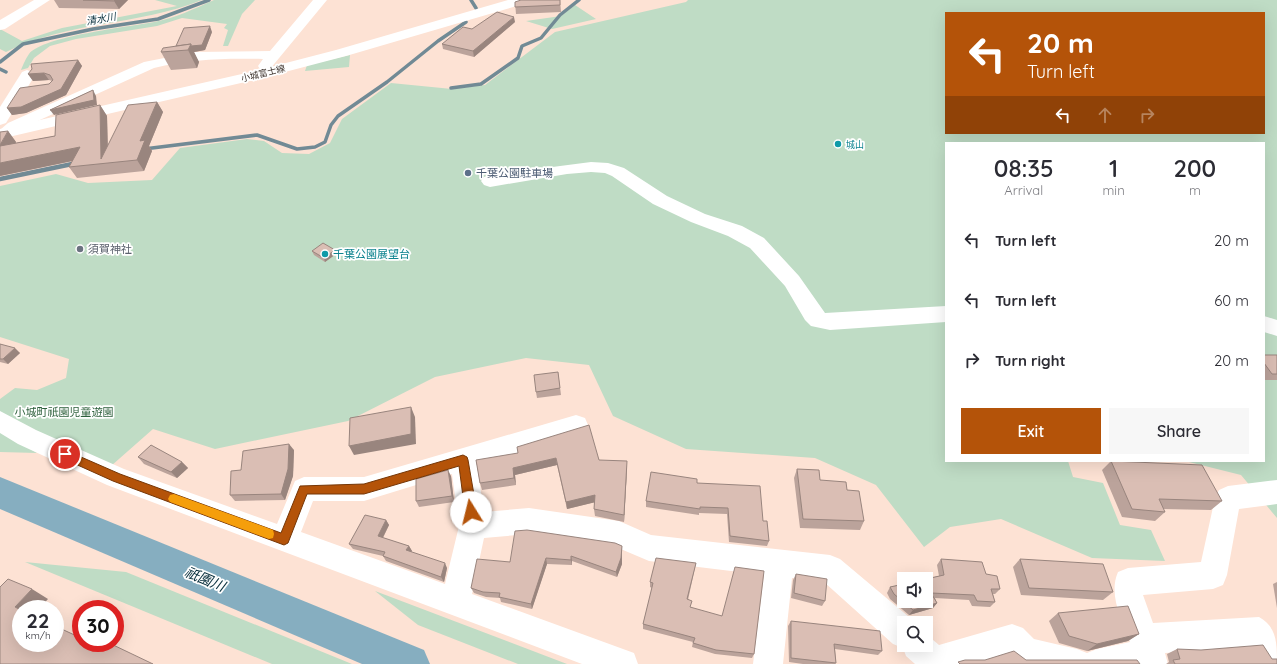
<!DOCTYPE html>
<html lang="en">
<head>
<meta charset="utf-8">
<style>
  :root { --surface:#fff; --page:#f7f7f7; --text:#2b2b33; --muted:#7c7c81; --accent:#b45309 }
  body { margin:0; font-family:Quicksand,"Noto Sans JP",sans-serif; background:var(--page); color:var(--text); height:100vh; display:flex; flex-direction:column; font-size:15px; white-space:nowrap }
  * { box-sizing:border-box; margin:0 }
  p { font-size:13px; color:var(--muted) }
  .icon { flex:none; width:22px; height:22px; fill:none; stroke:currentColor; stroke-width:2; stroke-linecap:round; stroke-linejoin:round }
  .map { position:relative; flex:1; overflow:hidden }
  .sheet { position:absolute; left:945px; top:142px; width:320px; height:320px; display:flex; flex-direction:column; background:var(--surface); border-radius:0px; box-shadow:0 4px 16px #0002 }
  .sheet>* { flex:none }
  .top-card { position:absolute; left:945px; top:12px; width:320px; height:122px; border-radius:0px; box-shadow:0 4px 16px #0002; background:#b45309; color:#fff; overflow:hidden }
  .tools { position:absolute; left:897px; top:572px; display:grid; gap:8px }
  .tools a { display:grid; place-items:center; width:36px; height:36px; border-radius:0px; background:var(--surface); box-shadow:0 4px 16px #0002; font-size:20px }
  .speed { position:absolute; left:12px; top:600px; display:flex; gap:8px; font-size:20px; font-weight:700; text-align:center }
  .speed>* { display:grid; place-content:center; width:52px; height:52px; border-radius:50%; background:var(--surface); box-shadow:0 4px 16px #0002; line-height:1 }
  .speed small { font-size:10px; font-weight:400 }
  .speed .limit { border:6px solid #d22; background:#fff; color:#111 }
  .pin { position:absolute; display:grid; place-items:center; width:34px; height:34px; color:#fff; margin:-17px; border:2px solid #fff; border-radius:50%; box-shadow:0 1px 4px #0007 }
  .me { position:absolute; width:44px; margin:-22px; rotate:351deg; stroke-linejoin:round; filter:drop-shadow(0 0 3px #0008) }
  .turn { display:flex; align-items:center; gap:14px; height:84px; padding:0 16px; font-size:18px }
  .turn .icon { width:52px; height:52px; stroke-width:2.5 }
  .turn b { display:block; font-size:28px; line-height:34px }
  .lanes { display:flex; align-items:center; height:38px; padding:0 16px; background:#0003; justify-content:center; gap:20px; direction:ltr }
  .lanes .off { opacity:.35 }
  .eta { display:flex; justify-content:space-evenly; align-items:center; height:68px; text-align:center }
  .eta b { font-size:24px; font-weight:600; line-height:28px }
  .action { display:flex; gap:8px; margin-top:auto; padding:8px 16px }
  .action a { flex:1; height:46px; border-radius:0px; background:var(--accent); color:#fff; font-size:16px; font-weight:600; line-height:46px; text-align:center }
  .action a+a { background:var(--page); color:var(--text) }
  ul { padding:0; list-style:none }
  li { display:flex; align-items:center; gap:12px; height:60px; padding:0 16px }
  li div { flex:1 }
  li b { display:block; font-size:15px }
  li em { font-style:normal }
  .map>svg:first-child { display:block }
  .green { fill:#bfdcc5; fill-rule:evenodd }
  .lines { fill:none; stroke-linecap:round; stroke-linejoin:round }
  .stream-far1 { stroke:#718a95; stroke-width:3.5 }
  .stream { stroke:#718a95; stroke-width:4.5 }
  .river { fill:#86aec0; fill-rule:evenodd }
  .minor { fill:#fff; fill-rule:evenodd }
  .major { fill:#fff; fill-rule:evenodd }
  .wall { fill:#bba39b }
  .shaded-wall { fill:#99857e }
  .building { fill:#dabeb4; stroke:#99857e }
  .route { fill:#b45309; stroke:#753606 }
  .slow { fill:#f59e0b }
  .culture-dot { fill:#0f9aa8; stroke:#fff; stroke-width:1.5 }
  .service-dot { fill:#5c6f8a; stroke:#fff; stroke-width:1.5 }
  .worship-dot { fill:#6b7280; stroke:#fff; stroke-width:1.5 }
  .labels { text-anchor:middle; dominant-baseline:central; stroke-width:3.5; stroke-linejoin:round; paint-order:stroke }
  .far-street-label { font-size:9px; fill:#413731; stroke:#fff }
  .far-culture-label { font-size:9px; fill:#0d838f; stroke:#fff; text-anchor:start }
  .far-water-label { font-size:10px; font-style:italic; fill:#072e3c; stroke:#fff }
  .service-label { font-size:11px; fill:#4e5e75; stroke:#fff; text-anchor:start }
  .worship-label { font-size:11px; fill:#5b616d; stroke:#fff; text-anchor:start }
  .culture-label { font-size:11px; fill:#0d838f; stroke:#fff; text-anchor:start }
  .park-label { font-size:11px; fill:#2c5f3b; stroke:#fff }
  .near-water-label { font-size:14px; font-style:italic; fill:#072e3c; stroke:#fff }
</style>
</head>
<body>
<div class="map">
<svg width="1277" height="664" viewBox="0 0 1277 664">
  <rect width="100%" height="100%" fill="#fde2d4"/>
  <g class="green">
    <path d="M155,0H202C137,26 68,21 6,52L0,49V29L22,41L62,28L177,6Z"/>
    <path d="M214,0H255L242,14L228,46H223L228,30L224,28L227,24L182,18L157,26L76,39L50,46L34,58L28,68L21,70C23,65 26,58 29,54C43,36 129,27 154,22C175,18 194,9 214,0Z"/>
    <path d="M688,0H1277V518L1241,475L1185,461H1264V143H946V461H1068L1073,477L1103,483L1120,525L1151,530L1165,561L1092,558L1001,519L950,527L924,547L876,485L815,458L686,449L613,416L589,365L526,358L435,377L348,421L215,449L153,429L111,466L0,414V399L15,388L37,390L66,378L69,359L0,337V186L56,174L88,183L152,180L180,148L247,139L264,141L282,153L309,154L330,143L342,119L391,83L452,89L485,85L555,32L686,2ZM946,13H1264V133H946Z"/>
    <polygon points="575,5 596,19 552,29 526,21 561,16"/>
    <polygon points="350,55 349,67 305,71 307,65"/>
    <polygon points="0,431 37,453 0,452"/>
    <polygon points="25,562 126,572 352,664 272,664"/>
    <polygon points="375,591 567,664 518,664 418,625"/>
  </g>
  <g class="lines">
    <g class="stream-far1">
      <polyline points="471,0 476,8"/>
      <polyline points="0,62 23,44 93,29 158,19 209,0"/>
      <polyline points="0,69 6,72"/>
      <polyline points="451,88 481,84 518,58 522,46 541,38 560,15 579,0"/>
      <polyline points="144,149 257,135 297,149 315,147 325,142 331,125 338,116 387,82 438,41 466,22"/>
    </g>
    <polyline class="stream" points="0,179 77,163"/>
    <polygon class="river" points="0,477 424,650 430,664 362,664 0,509"/>
    <g class="minor">
      <polygon points="34,0 50,0 5,29 0,30 0,20"/>
      <path d="M313,0H327L270,69H260L258,66L263,59C226,58 190,59 154,68L20,129C13,136 9,139 0,136V130L8,123L144,62L195,52L270,51Z"/>
      <polygon points="27,70 32,72 35,75 6,123 0,125 0,107 22,72"/>
      <polygon points="591,162 608,163 624,168 667,196 705,214 742,226 764,238 799,276 825,313 946,306 946,322 830,330 811,326 805,320 785,286 750,248 728,236 691,222 653,204 612,176 605,173 591,172 567,174 490,187 484,185 481,181 484,177 490,175"/>
      <polygon points="1264,316 1277,320 1277,336 1264,332"/>
      <path d="M0,411L36,430L124,469L277,524L295,481L304,477H364L576,415L585,418L588,425L585,432L477,466L484,512L529,508L619,521L651,535L830,555L840,559L915,622L904,623V645H926V634L939,645L1012,624L1023,628L1034,639L1077,649L1087,653L1097,649L1130,642C1122,620 1108,595 1118,572L1128,568L1201,562L1215,498L1219,490L1228,486L1277,480V504L1239,509L1227,575L1223,585L1213,589L1143,595L1153,623L1259,617C1277,627 1277,643 1277,664H1261L1251,647L1165,653L1168,664H1018L1007,655L978,664H915L906,656L903,648L893,644L824,582L792,578L783,664H753L764,575L649,561L616,547L529,534L484,538L472,594L634,653L638,664H582L107,485L18,444L0,433ZM452,474L459,526L445,584L301,532L313,501H364Z"/>
    </g>
    <polygon class="major" points="508,0 529,0 527,3 346,56 262,78 0,139 0,129 255,71 336,50"/>
  </g>
  <g class="wall">
    <polygon points="54,0 128,0 119,9 59,8"/>
    <polygon points="560,0 561,12 516,14 515,2"/>
    <polygon points="515,22 474,57 443,49 442,44"/>
    <polygon points="212,32 205,50 194,52 199,62 197,68 171,70 161,52"/>
    <polygon points="78,60 82,66 66,95 26,113 12,115 7,108 49,84 52,81 49,80 33,81 28,74"/>
    <polygon points="157,102 163,112 149,146 152,151 144,171 77,178 69,167 72,161 0,176 8,131 16,142 16,143 55,136 100,105 107,116 108,146"/>
    <polygon points="312,251 336,254 325,262 314,255"/>
    <polygon points="0,344 20,353 8,364 0,362"/>
    <rect x="1264" y="355" width="13" height="25"/>
    <polygon points="558,372 561,395 537,398 536,392"/>
    <polygon points="294,450 293,476 285,500 235,501 230,495 241,470"/>
    <polygon points="138,457 182,462 188,468 177,478 144,464"/>
    <polygon points="476,460 599,460 627,468 624,522 595,516 594,509 595,502 567,509 557,465 515,475 516,485 482,490 480,483"/>
    <polygon points="1111,461 1222,501 1211,510 1163,509 1165,512 1155,521 1122,517 1102,470"/>
    <polygon points="797,469 820,480 847,490 864,521 860,530 800,528 794,478"/>
    <polygon points="451,476 454,502 419,507 416,501"/>
    <polygon points="697,483 763,521 769,541 767,546 729,542 727,514 699,513 699,515 646,507 646,501"/>
    <polygon points="386,520 389,525 383,538 409,546 412,551 411,552 447,568 444,582 386,561 383,556 353,549 349,544"/>
    <polygon points="622,546 622,564 617,577 572,561 572,565 547,564 532,609 501,602 500,598 486,597 474,593 471,588 510,562"/>
    <polygon points="941,559 986,574 1000,589 995,594 993,594 995,602 990,607 972,606 969,600 935,598 937,603 933,608 909,615 890,599 887,593 890,587 939,576 937,565"/>
    <polygon points="1020,559 1113,592 1103,600 1021,595 1013,567"/>
    <polygon points="696,563 688,600 690,607 754,654 752,658 715,654 692,647 693,642 643,629 643,624 652,588 650,587 650,582"/>
    <polygon points="796,574 825,601 822,606 791,598 793,580"/>
    <polygon points="1277,582 1277,608 1273,584"/>
    <polygon points="1058,613 1139,634 1128,641 1087,651 1059,643 1049,621"/>
    <polygon points="791,621 882,651 878,655 835,649 836,663 835,664 803,664 789,662 788,626"/>
    <polygon points="1177,649 1272,659 1277,664 1166,664 1169,662 1167,654"/>
  </g>
  <g class="shaded-wall">
    <polygon points="115,0 128,0 119,9 114,1"/>
    <polygon points="514,17 515,22 474,57 473,51"/>
    <polygon points="210,26 212,32 205,50 194,52 199,62 197,68 188,50 191,44"/>
    <polygon points="78,60 82,66 66,95 26,113 12,115 7,108 61,89"/>
    <polygon points="44,73 49,80 33,81 28,74"/>
    <polygon points="93,90 96,96 97,105 54,115 50,110"/>
    <polygon points="157,102 163,112 149,146 152,151 144,171 137,160 140,141"/>
    <polygon points="100,105 107,116 108,163 101,159"/>
    <polygon points="8,131 16,142 8,157 0,147 0,145"/>
    <polygon points="80,147 87,158 0,176 0,163"/>
    <polygon points="335,250 336,254 325,262 324,258"/>
    <polygon points="15,348 20,353 8,364 3,359"/>
    <polygon points="411,407 415,417 416,444 354,455 349,446"/>
    <polygon points="289,444 294,450 293,476 285,500 281,494"/>
    <polygon points="556,458 557,465 515,475 516,485 514,478 513,468"/>
    <polygon points="627,461 627,468 624,522 624,515"/>
    <polygon points="182,462 188,468 177,478 171,472"/>
    <polygon points="448,470 451,476 454,502 452,496"/>
    <polygon points="595,495 596,502 567,509 566,502"/>
    <polygon points="386,520 389,525 381,541 378,536"/>
    <polygon points="409,546 412,551 409,555 406,550"/>
    <polygon points="622,546 622,564 617,577 616,572"/>
    <polygon points="571,556 572,561 572,565 571,560"/>
    <polygon points="546,558 547,564 532,609 531,604"/>
    <polygon points="445,563 447,568 444,582 441,577"/>
    <polygon points="32,589 48,599 39,609 21,609 21,611 15,607"/>
    <polygon points="937,603 933,608 909,615 913,610"/>
    <polygon points="1139,634 1128,641 1087,651 1097,644"/>
  </g>
  <g class="building">
    <polygon points="83,0 115,0 114,1"/>
    <polygon points="521,0 560,0 560,5 515,7 515,2"/>
    <polygon points="497,12 514,17 473,51 442,44 463,27 472,29"/>
    <polygon points="210,26 202,45 191,46 191,44 176,46 184,28"/>
    <polygon points="191,44 188,50 161,52 163,48"/>
    <polygon points="78,60 61,89 21,107 7,108 20,88 49,84 53,80 50,75 44,73 28,74 32,69 31,64"/>
    <polygon points="93,90 94,100 50,110"/>
    <polygon points="157,102 140,141 145,140 137,160 69,167 80,147 0,163 0,146 55,136 56,115 100,105 101,159 128,105"/>
    <polygon points="8,131 0,145 0,132"/>
    <polygon points="323,243 335,250 324,258 312,251"/>
    <polygon points="0,344 15,348 3,359 0,359"/>
    <polygon points="1264,355 1277,355 1277,374 1272,374 1264,363"/>
    <polygon points="558,372 560,388 536,392 534,375"/>
    <polygon points="411,407 411,434 349,446 350,418"/>
    <polygon points="589,425 599,460 627,461 624,515 594,509 595,495 566,502 556,458 513,468 514,478 480,483 476,460 518,453 517,447"/>
    <polygon points="289,444 288,469 281,494 230,495 231,471 241,470 243,451"/>
    <polygon points="151,445 182,462 171,472 138,457"/>
    <polygon points="1111,461 1202,465 1222,501 1159,499 1165,512 1132,509"/>
    <polygon points="797,469 819,470 820,480 846,482 847,490 859,491 864,521 803,519"/>
    <polygon points="448,470 452,496 416,501 416,479"/>
    <polygon points="651,472 697,479 697,483 760,486 763,521 767,521 769,541 730,536 728,508 700,507 700,509 646,501"/>
    <polygon points="365,515 386,520 378,536 409,546 406,550 445,563 441,577 383,556 385,552 349,544"/>
    <polygon points="527,530 615,543 622,546 621,558 616,572 571,556 571,560 546,558 531,604 499,597 500,593 483,592 471,588 477,559 510,562 515,531"/>
    <polygon points="656,558 696,563 687,599 692,601 690,607 722,616 735,567 764,571 754,654 716,650 693,643 695,638 643,624 653,583 650,582"/>
    <polygon points="941,559 982,562 986,574 997,576 1000,589 991,589 995,602 977,601 974,595 931,593 937,603 913,610 894,594 890,587 904,584 904,601 926,601 926,579 944,575"/>
    <polygon points="1020,559 1103,564 1113,592 1029,588"/>
    <polygon points="796,574 827,579 825,601 794,593"/>
    <polygon points="8,579 32,589 15,607 21,610 21,643 55,643 55,626 81,638 81,643 92,643 97,645 99,643 109,643 153,664 0,664 0,587"/>
    <polygon points="1128,606 1139,634 1097,644 1069,636 1058,613"/>
    <polygon points="791,621 880,631 882,651 834,644 836,663 791,658"/>
    <polygon points="1263,645 1272,659 1277,659 1277,664 1175,664 1173,660 1180,659 1177,649 1201,650"/>
    <polygon points="1014,651 1026,660 1137,660 1140,664 960,664 958,662 965,660 985,660"/>
  </g>
  <polygon class="route" points="65,450 120,474 281,533 300,486 364,484 463,455 467,457 468,460 477,512 475,516 471,518 467,516 465,512 459,466 364,494 307,494 288,543 284,545 113,481 62,458 60,454 62,451"/>
  <polygon class="slow" points="174,494 273,530 274,534 273,538 269,539 170,502 168,499 170,495"/>
  <g class="culture-dot">
    <circle cx="838" cy="144" r="4"/>
    <circle cx="325" cy="254" r="4"/>
  </g>
  <circle class="service-dot" cx="468" cy="173" r="4"/>
  <circle class="worship-dot" cx="80" cy="249" r="4"/>
  <g class="labels">
    <g class="far-street-label">
      <text transform="translate(263 73) rotate(-14)">小城富士線</text>
    </g>
    <g class="far-culture-label">
      <text x="846" y="144">城山</text>
    </g>
    <g class="far-water-label">
      <text transform="translate(101 19) rotate(-10)">清水川</text>
    </g>
    <g class="service-label">
      <text x="476" y="173">千葉公園駐車場</text>
    </g>
    <g class="worship-label">
      <text x="88" y="249">須賀神社</text>
    </g>
    <g class="culture-label">
      <text x="333" y="254">千葉公園展望台</text>
    </g>
    <g class="park-label">
      <text x="64" y="412">小城町祇園児童遊園</text>
    </g>
    <g class="near-water-label">
      <text transform="translate(205 579) rotate(23)">祇園川</text>
    </g>
  </g>
</svg>
<div class="tools">
<a><svg class="icon" aria-label="sound" viewBox="0 0 24 24"><path d="M4 9h4l5-4v14l-5-4H4zM17 9q2 3 0 6"/></svg></a>
<a><svg class="icon" aria-label="search" viewBox="0 0 24 24"><circle cx="10" cy="10" r="6"/><path d="M15 15l6 6"/></svg></a>
</div>
<div class="speed"><div>22<small>km/h</small></div><div class="limit">30</div></div>
<div class="pin" style="left:65px;top:454px;background:#d93025"><svg class="icon" aria-label="arrive" viewBox="0 0 24 24"><path d="M6 21V4h12l-3 4 3 4H6"/></svg></div>
<svg class="me" style="left:471px;top:512px" viewBox="-20 -20 40 40"><circle r="19" fill="#fff"/><path d="M0-13L10 11 0 6-10 11z" fill="#b45309"/></svg>
<div class="top-card">
<div class="turn"><svg class="icon" aria-label="left" viewBox="0 0 24 24"><path d="M17 20v-9H6M10 6l-5 5 5 5"/></svg><div><b>20 m</b>Turn left</div></div>
<div class="lanes"><svg class="icon" aria-label="left" viewBox="0 0 24 24"><path d="M17 20v-9H6M10 6l-5 5 5 5"/></svg><svg class="icon off" aria-label="ahead" viewBox="0 0 24 24"><path d="M12 20V5M6 11l6-6 6 6"/></svg><svg class="icon off" aria-label="right" viewBox="0 0 24 24"><path d="M7 20v-9h11M14 6l5 5-5 5"/></svg></div>
</div>
<section class="sheet">
<div class="eta">
<div><b>08:35</b><p>Arrival</p></div>
<div><b>1</b><p>min</p></div>
<div><b>200</b><p>m</p></div>
</div>
<ul>
<li><svg class="icon" aria-label="left" viewBox="0 0 24 24"><path d="M17 20v-9H6M10 6l-5 5 5 5"/></svg><div><b>Turn left</b></div><em>20 m</em></li>
<li><svg class="icon" aria-label="left" viewBox="0 0 24 24"><path d="M17 20v-9H6M10 6l-5 5 5 5"/></svg><div><b>Turn left</b></div><em>60 m</em></li>
<li><svg class="icon" aria-label="right" viewBox="0 0 24 24"><path d="M7 20v-9h11M14 6l5 5-5 5"/></svg><div><b>Turn right</b></div><em>20 m</em></li>
</ul>
<div class="action"><a>Exit</a><a>Share</a></div>
</section>
</div>
</body>
</html>
